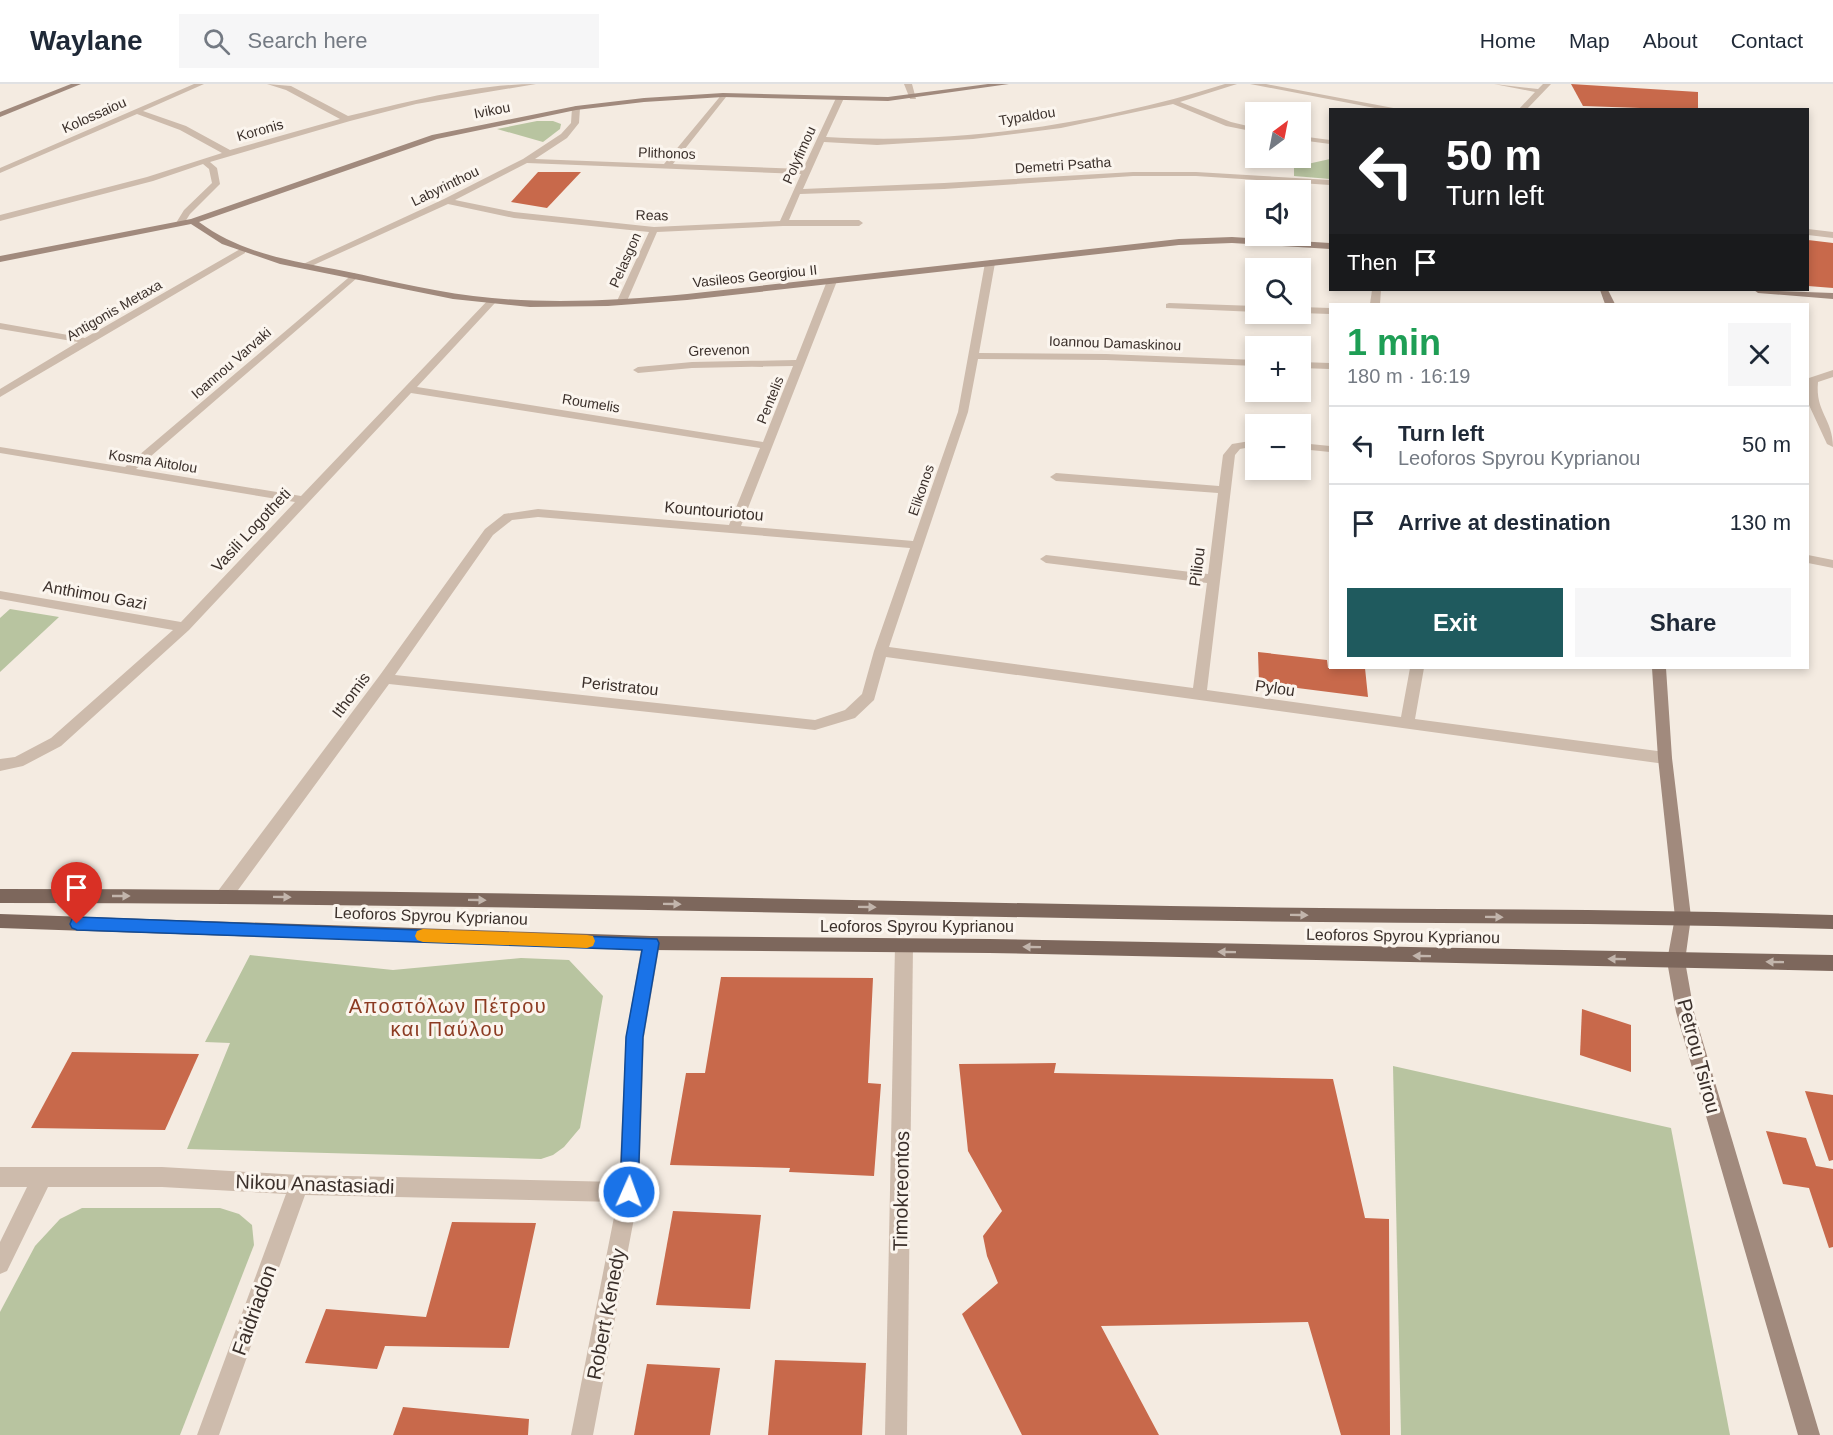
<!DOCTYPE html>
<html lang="en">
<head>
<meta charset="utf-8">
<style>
  :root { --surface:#fff; --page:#f6f6f7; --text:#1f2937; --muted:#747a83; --line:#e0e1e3; --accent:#1f5a5e }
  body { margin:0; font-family:Arial,sans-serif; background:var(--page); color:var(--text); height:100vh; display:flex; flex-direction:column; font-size:22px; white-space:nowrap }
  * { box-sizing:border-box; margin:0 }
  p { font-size:20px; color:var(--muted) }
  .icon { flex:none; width:33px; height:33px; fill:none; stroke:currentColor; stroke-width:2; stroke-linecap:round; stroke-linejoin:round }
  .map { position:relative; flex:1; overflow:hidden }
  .drawer { position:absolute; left:1329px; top:219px; width:480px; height:366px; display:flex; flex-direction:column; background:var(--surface); border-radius:0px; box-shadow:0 3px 9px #0003 }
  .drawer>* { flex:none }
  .banner { position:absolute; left:1329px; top:24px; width:480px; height:183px; border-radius:0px; box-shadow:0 3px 9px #0003; background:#202124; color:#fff; overflow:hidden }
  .needle { width:39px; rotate:32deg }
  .controls { position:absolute; left:1245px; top:18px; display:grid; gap:12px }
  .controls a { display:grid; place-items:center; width:66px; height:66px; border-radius:0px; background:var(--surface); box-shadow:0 3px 9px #0003; font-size:30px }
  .pin { position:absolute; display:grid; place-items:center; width:51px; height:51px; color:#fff; margin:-62px -26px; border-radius:50% 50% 50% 0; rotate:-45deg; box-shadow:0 0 6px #0007 }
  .pin .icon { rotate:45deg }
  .me { position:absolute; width:66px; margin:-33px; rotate:2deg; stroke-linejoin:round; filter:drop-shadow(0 0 4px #0008) }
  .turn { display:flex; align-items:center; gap:21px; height:126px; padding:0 18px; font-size:27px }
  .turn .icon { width:78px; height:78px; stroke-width:2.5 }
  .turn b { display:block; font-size:42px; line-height:51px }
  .then { display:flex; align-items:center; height:57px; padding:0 18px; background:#0003; gap:12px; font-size:22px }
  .round { display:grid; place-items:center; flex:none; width:63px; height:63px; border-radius:0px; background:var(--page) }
  .overview { display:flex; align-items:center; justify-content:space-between; height:102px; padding:0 18px }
  h1 { font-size:36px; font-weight:800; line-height:45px; color:#1e9e55 }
  .primary-button { display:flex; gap:12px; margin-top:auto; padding:12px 18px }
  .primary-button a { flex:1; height:69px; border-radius:0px; background:var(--accent); color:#fff; font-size:24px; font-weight:800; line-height:69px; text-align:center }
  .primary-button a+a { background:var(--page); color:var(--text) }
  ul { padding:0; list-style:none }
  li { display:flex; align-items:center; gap:18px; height:78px; padding:0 18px; border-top:2px solid var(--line) }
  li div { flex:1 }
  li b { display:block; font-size:22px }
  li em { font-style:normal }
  header { display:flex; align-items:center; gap:36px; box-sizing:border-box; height:84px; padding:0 30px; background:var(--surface); border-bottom:2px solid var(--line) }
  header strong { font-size:28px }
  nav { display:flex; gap:33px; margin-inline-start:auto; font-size:21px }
  .search { width:420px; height:54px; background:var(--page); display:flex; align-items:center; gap:15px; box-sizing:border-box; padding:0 21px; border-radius:0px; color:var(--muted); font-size:22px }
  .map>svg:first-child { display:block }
  .green { fill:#b8c4a0 }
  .building { fill:#c8694b }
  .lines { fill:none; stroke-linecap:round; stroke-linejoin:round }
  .street { fill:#cdbbac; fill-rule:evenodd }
  .secondary { fill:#a18a7d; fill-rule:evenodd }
  .primary { fill:#7d675c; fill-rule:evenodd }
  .oneway { fill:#c2b5ac }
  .route { fill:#1a73e8; stroke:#114b97; stroke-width:1.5 }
  .slow { fill:#f59e0b }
  .labels { text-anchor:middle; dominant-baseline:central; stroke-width:6; stroke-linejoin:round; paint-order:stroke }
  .far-street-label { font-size:14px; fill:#3b302b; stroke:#fbf5ee }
  .street-label { font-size:16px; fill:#3b302b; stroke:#fbf5ee }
  .quarter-label { font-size:20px; letter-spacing:1.5px; fill:#8c3b22; stroke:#fbf5ee }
  .near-street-label { font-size:20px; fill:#3b302b; stroke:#fbf5ee }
</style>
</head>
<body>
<header>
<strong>Waylane</strong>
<div class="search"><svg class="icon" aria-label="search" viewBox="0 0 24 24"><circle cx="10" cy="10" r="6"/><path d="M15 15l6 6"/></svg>Search here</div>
<nav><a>Home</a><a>Map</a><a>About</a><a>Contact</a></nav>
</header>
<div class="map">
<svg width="1833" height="1351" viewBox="0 0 1833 1351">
  <rect width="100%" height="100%" fill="#f4ebe1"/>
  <g class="green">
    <polygon points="537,37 553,37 561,40 560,45 543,58 497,45"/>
    <polygon points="1330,75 1330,95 1294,92 1294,83"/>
    <polygon points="10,525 59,533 0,588 0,534"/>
    <polygon points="250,871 393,886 521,874 569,876 603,912 580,1044 564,1063 553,1071 541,1075 187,1065 230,959 205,958"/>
    <polygon points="1393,982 1671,1044 1730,1351 1401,1351"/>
    <polygon points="82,1124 220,1124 239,1130 252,1141 254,1161 180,1351 0,1351 0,1228 35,1162 60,1135"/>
  </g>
  <g class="building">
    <polygon points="1571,0 1698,8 1698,26 1583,22"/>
    <polygon points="538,88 581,88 547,124 511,118"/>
    <polygon points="1808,156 1833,159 1833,204 1808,202"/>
    <polygon points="1258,568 1327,576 1328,584 1365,584 1368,613 1259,599"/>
    <polygon points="721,893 873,894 868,999 881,1000 874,1092 789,1088 790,1084 670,1081 686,989 705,989"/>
    <polygon points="1582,925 1631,941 1631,988 1580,971"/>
    <polygon points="72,968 199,970 165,1046 31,1044"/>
    <polygon points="1056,979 1054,989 1333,995 1365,1134 1389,1135 1390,1351 1341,1351 1308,1238 1101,1242 1159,1351 1022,1351 962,1230 998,1199 987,1172 983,1152 1002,1127 968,1067 959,980"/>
    <polygon points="1805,1007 1833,1011 1833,1076 1829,1077"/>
    <polygon points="1766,1047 1806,1054 1816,1082 1833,1085 1833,1163 1829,1164 1809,1104 1783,1100"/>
    <polygon points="673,1127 761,1131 750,1225 656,1221"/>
    <polygon points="452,1138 536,1139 509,1264 385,1262 377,1285 305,1279 326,1225 426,1233"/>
    <polygon points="775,1276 866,1279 862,1351 768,1351"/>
    <polygon points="647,1280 720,1284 710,1351 634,1351"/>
    <polygon points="403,1323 529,1335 528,1351 393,1351"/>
  </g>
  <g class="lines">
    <g class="street">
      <path d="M194,0H204L143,27L186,42L230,66L340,35L286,6L267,0L291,2L348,32C407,18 475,0 536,0L416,20L350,37L210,78L217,84L220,100L190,130L183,141L176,139L184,126L212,99L209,85L203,80L153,97L0,137V131L147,93L222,69L180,46L137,30L0,89V84Z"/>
      <polygon points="904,0 912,0 916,15 910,15"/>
      <path d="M1225,0H1237L1180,18L1231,38L1256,44V48L1226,42L1173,20L1061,44L973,55L877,61L824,58L803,105L944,99L1133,88H1196L1330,96V101L1196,92H1133L944,105L800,110L789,136H859L863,139L859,142H783L657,148L627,217L622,220L617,217L649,148L514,134L448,120L307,184L299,182L444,115L523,75L561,50L571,39L572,24L576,22L580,24L579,39L567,54L535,75L664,80L723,9L726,13L673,80L803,85L836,14L840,12L844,14L826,53C961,61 1097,40 1225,0ZM527,79L801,90L780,137L654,143L514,128L455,116Z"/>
      <polygon points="1250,0 1266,0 1404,26 1385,26"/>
      <polygon points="1494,0 1538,5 1543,0 1551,0 1526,26 1518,26 1535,8"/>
      <polygon points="1300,52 1330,56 1330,60 1300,56"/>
      <polygon points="1808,145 1833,148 1833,154 1808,151"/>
      <polygon points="242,164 245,165 245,169 0,313 0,305 78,258 0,245 0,239 85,254"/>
      <path d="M990,176L995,179L979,269L1106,270L1256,276V282L1106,276L978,275L968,328L889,563L1193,604L1207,499L1046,479L1040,475L1046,471L1208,490L1218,409L1056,397L1050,393L1056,389L1219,402L1223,371L1232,360L1256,356V362L1240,365L1235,371L1207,606L1401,633L1410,584H1424L1415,635L1665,668L1670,670L1672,674L1670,678L1665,680L886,573L874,616L855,634L815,646L389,600L230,817L224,819L218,817L216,812L218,807L380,591L485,445L504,430L538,425L729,441L760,364L411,309L189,546L61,662L23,682L0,687V675L15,673L51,654L173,546L0,515V507L181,538L295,418L0,369V363L125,383L354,189L359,192L357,194L136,385L301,412L489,215H495V219L417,303L763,358L793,282L692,284L638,289L633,286L638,283L692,278L796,276L827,197L832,194L837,197L741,442L913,457L958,328L985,179ZM538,433L910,464L874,567L862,610L845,626L815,636L395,591L493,451L512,436Z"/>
      <polygon points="1372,206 1381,206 1380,220 1370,220"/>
      <polygon points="1169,219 1256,222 1256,228 1166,224 1166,220"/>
      <polygon points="1300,223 1330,224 1330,230 1300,229"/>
      <polygon points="1300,278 1330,279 1330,285 1300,284"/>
      <path d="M1833,286V293L1818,298C1815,328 1833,335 1833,363L1827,360L1808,319L1809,294Z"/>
      <polygon points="1300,359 1330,362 1330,368 1300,365"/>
      <polygon points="1808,471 1833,476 1833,484 1808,479"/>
      <polygon points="651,852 657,854 660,859 644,953 639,1108 593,1351 571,1351 617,1118 305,1111 219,1351 197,1351 286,1110 162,1103 48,1103 7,1187 0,1190 0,1158 27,1103 0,1103 0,1083 162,1083 299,1091 619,1098 626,953 642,859 645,854"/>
      <polygon points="904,855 910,857 913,862 907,1351 885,1351 895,862 898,857"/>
    </g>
    <g class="secondary">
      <polygon points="71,0 81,0 0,33 0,28"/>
      <path d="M988,0H1009L888,17L723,13L644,18L576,26L437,55L199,138C242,170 293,177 344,187C393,197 442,210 492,214C557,220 622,216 687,210L1179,155L1232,153L1330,159V165L1232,159L1179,161L687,216L608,222L530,223L453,215L280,180L222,160L191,140L0,178V172L191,135L432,51L576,22L644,14L723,9L888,13Z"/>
      <polygon points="1600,206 1608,206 1615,220 1605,220"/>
      <polygon points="1754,206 1833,209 1833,215 1758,209"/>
      <polygon points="1652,584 1666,584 1672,674 1691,833 1685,877 1694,928 1820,1351 1798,1351 1676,928 1667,877 1675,833 1658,674"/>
    </g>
    <g class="primary">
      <path d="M0,805C390,805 780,815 1170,822C1391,826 1612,824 1833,831V845C1612,838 1391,840 1170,836C780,829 390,819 0,819Z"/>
      <polygon points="0,830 651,852 989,855 1833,871 1833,887 989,869 651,866 0,844"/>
    </g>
  </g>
  <defs><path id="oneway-solid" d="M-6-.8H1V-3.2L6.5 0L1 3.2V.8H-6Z" transform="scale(1.5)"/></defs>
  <g class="oneway">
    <use href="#oneway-solid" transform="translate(121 812)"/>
    <use href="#oneway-solid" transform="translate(282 813) rotate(1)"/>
    <use href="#oneway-solid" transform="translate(477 816) rotate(1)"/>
    <use href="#oneway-solid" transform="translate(672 820) rotate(1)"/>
    <use href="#oneway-solid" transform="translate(867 823) rotate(1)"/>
    <use href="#oneway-solid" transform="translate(1299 831) rotate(1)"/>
    <use href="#oneway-solid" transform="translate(1494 833) rotate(1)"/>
    <use href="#oneway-solid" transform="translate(1032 863) rotate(-179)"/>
    <use href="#oneway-solid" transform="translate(1227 868) rotate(-179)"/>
    <use href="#oneway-solid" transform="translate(1422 872) rotate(-179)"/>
    <use href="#oneway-solid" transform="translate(1617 875) rotate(-179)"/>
    <use href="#oneway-solid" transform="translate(1775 878) rotate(-179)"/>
  </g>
  <polygon class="route" points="77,833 657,855 659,859 643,953 638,1108 636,1115 629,1117 623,1115 620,1108 626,953 642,866 77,846 72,844 70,840 72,835"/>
  <polygon class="slow" points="423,845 587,851 593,852 595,857 593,862 587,864 423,858 417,856 415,852 417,847"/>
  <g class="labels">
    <g class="far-street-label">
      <text transform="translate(492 26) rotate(-11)">Ivikou</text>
      <text transform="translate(94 31) rotate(-24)">Kolossaiou</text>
      <text transform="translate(1027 32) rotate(-9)">Typaldou</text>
      <text transform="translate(260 46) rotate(-16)">Koronis</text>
      <text transform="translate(667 69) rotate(2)">Plithonos</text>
      <text transform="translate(799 71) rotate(-66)">Polyfimou</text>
      <text transform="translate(1063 81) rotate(-4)">Demetri Psatha</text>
      <text transform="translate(445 102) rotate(-26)">Labyrinthou</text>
      <text transform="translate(652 131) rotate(1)">Reas</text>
      <text transform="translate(625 176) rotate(-66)">Pelasgon</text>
      <text transform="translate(755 192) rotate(-6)">Vasileos Georgiou II</text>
      <text transform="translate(114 226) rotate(-30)">Antigonis Metaxa</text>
      <text transform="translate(1115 259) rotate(2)">Ioannou Damaskinou</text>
      <text transform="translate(719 266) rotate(-2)">Grevenon</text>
      <text transform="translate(231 279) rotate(-41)">Ioannou Varvaki</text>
      <text transform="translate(770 316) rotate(-68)">Pentelis</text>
      <text transform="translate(591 319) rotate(9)">Roumelis</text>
      <text transform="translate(153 377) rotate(9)">Kosma Aitolou</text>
      <text transform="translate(921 406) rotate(-71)">Elikonos</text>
    </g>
    <g class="street-label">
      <text transform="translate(714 427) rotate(5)">Kountouriotou</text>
      <text transform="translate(251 446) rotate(-47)">Vasili Logotheti</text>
      <text transform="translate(1197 483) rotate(-83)">Piliou</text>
      <text transform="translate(95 511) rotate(10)">Anthimou Gazi</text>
      <text transform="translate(620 602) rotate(6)">Peristratou</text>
      <text transform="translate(1275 604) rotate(8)">Pylou</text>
      <text transform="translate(351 611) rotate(-53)">Ithomis</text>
      <text transform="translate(431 832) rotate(2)">Leoforos Spyrou Kyprianou</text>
      <text x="917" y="842">Leoforos Spyrou Kyprianou</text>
      <text transform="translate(1403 852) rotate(1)">Leoforos Spyrou Kyprianou</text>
    </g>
    <g class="quarter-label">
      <text x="448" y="922">Αποστόλων Πέτρου<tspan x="448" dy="23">και Παύλου</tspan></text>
    </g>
    <g class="near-street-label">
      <text transform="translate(1699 972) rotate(75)">Petrou Tsirou</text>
      <text transform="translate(315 1100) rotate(2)">Nikou Anastasiadi</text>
      <text transform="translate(901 1107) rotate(-89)">Timokreontos</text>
      <text transform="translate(254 1226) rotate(-70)">Faidriadon</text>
      <text transform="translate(606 1230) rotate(-79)">Robert Kenedy</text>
    </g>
  </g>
</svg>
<div class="controls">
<a><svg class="needle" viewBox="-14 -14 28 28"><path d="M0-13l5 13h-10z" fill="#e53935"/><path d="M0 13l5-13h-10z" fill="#747a83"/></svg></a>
<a><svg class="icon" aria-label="sound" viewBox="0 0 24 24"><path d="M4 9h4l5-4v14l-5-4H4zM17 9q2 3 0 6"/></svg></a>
<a><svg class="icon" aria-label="search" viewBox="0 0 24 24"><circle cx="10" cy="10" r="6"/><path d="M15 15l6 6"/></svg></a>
<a>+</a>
<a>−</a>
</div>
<div class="pin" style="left:77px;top:840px;background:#d93025"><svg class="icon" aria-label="arrive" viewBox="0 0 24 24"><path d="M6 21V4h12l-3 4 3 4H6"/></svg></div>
<svg class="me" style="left:629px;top:1108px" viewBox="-20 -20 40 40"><circle r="17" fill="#1a73e8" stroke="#fff" stroke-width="3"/><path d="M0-11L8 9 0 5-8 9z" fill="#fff"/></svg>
<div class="banner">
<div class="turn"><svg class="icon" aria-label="left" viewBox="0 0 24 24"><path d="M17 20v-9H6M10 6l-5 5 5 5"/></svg><div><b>50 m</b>Turn left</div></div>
<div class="then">Then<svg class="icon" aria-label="arrive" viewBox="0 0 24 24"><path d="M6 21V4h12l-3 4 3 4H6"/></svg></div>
</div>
<section class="drawer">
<div class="overview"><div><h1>1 min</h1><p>180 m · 16:19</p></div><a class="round"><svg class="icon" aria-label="close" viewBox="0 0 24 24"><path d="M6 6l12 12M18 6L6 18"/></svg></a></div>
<ul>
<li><svg class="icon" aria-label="left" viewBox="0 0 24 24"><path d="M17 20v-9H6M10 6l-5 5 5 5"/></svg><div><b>Turn left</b><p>Leoforos Spyrou Kyprianou</p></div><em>50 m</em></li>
<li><svg class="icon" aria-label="arrive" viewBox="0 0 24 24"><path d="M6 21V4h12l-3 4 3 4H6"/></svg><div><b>Arrive at destination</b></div><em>130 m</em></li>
</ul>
<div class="primary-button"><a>Exit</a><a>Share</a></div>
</section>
</div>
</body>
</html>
